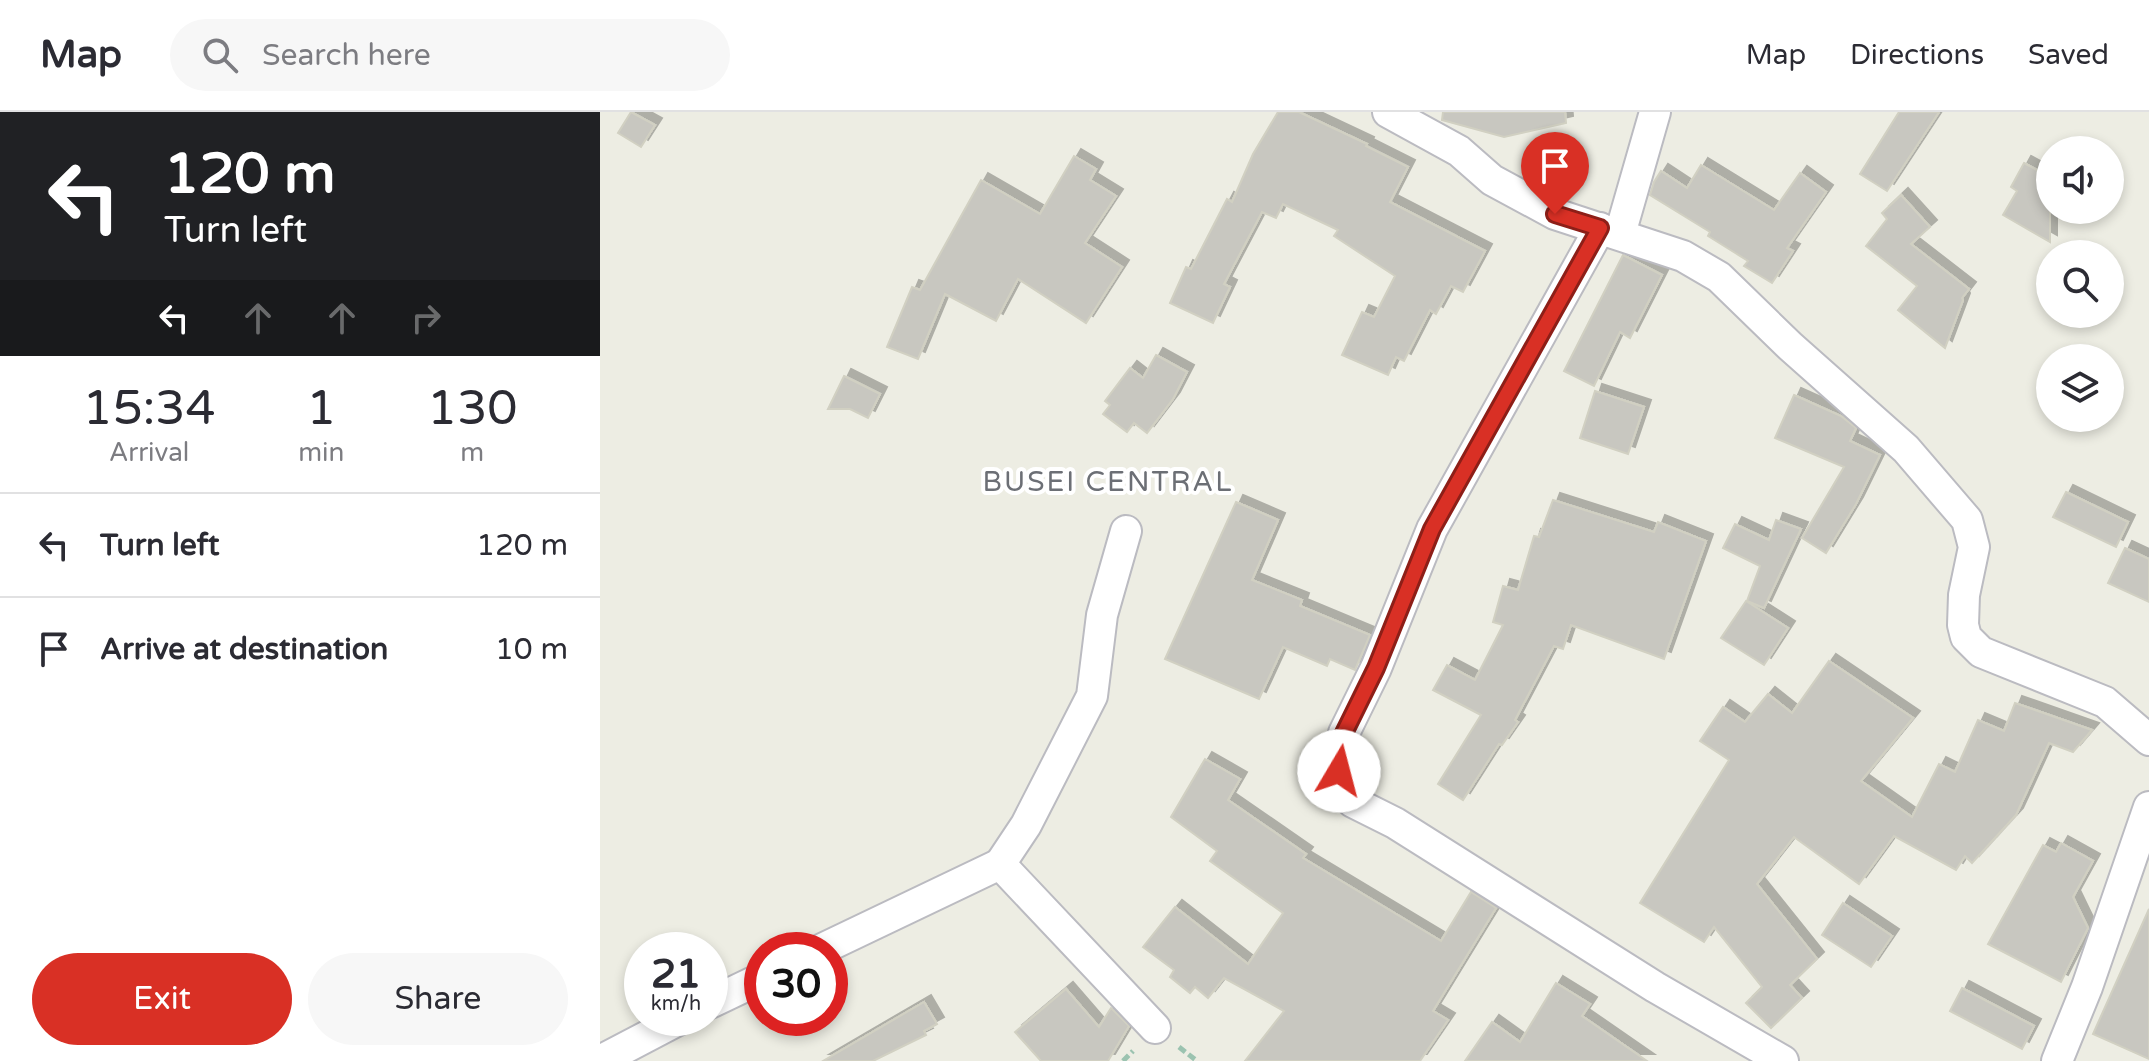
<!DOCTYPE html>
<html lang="en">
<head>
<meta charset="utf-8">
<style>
  :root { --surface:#fff; --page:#f7f7f7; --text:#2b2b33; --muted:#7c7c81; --line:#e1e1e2; --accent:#d93025 }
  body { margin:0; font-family:"Varela Round",sans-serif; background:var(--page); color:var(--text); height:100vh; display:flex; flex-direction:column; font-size:30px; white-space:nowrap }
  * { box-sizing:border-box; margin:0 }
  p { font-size:26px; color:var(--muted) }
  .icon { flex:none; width:44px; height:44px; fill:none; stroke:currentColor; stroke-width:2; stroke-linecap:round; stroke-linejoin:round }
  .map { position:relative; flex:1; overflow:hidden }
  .side { display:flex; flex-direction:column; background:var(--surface); width:600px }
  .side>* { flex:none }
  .guide { background:#202124; color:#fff; overflow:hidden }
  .fabs { position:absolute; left:1436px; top:24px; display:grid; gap:16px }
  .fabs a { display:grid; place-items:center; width:88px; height:88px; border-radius:50%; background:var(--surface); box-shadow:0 4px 12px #0003; font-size:40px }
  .speed { position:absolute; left:24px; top:820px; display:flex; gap:16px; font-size:40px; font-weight:700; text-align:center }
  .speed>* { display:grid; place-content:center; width:104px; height:104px; border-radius:50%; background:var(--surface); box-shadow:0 4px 12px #0003; line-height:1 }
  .speed small { font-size:20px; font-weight:400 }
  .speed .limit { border:12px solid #d22; background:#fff; color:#111 }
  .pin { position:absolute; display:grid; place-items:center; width:68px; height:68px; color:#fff; margin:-82px -34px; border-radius:50% 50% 50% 0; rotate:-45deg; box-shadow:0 0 8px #0007 }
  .pin .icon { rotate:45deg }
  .me { position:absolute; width:88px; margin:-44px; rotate:8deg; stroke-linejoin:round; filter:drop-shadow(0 0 6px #0008) }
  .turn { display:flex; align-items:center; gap:28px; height:168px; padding:0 32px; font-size:36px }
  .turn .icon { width:104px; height:104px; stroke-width:2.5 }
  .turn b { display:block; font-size:56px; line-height:68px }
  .lanes { display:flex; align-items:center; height:76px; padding:0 32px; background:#0003; justify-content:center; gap:40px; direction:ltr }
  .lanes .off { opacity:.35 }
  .eta { display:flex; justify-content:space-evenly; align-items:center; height:136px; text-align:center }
  .eta b { font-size:48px; font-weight:600; line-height:56px }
  .action { display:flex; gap:16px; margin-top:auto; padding:16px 32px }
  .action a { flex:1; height:92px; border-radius:48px; background:var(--accent); color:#fff; font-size:32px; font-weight:600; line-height:92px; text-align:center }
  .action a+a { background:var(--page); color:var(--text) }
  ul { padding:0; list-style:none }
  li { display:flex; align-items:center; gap:24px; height:104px; padding:0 32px; border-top:2px solid var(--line) }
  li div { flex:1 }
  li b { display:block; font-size:30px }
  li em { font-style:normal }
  header { display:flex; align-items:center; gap:48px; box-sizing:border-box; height:112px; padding:0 40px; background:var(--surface); border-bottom:2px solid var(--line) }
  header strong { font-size:38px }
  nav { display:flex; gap:44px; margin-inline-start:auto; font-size:28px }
  .search { width:560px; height:72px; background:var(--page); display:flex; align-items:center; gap:20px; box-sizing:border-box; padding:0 28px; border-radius:44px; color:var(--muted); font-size:30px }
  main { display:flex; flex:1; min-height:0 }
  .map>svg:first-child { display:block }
  .building { fill:#c8c7c0; stroke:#d1d0c2; stroke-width:2; filter:url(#shadow) }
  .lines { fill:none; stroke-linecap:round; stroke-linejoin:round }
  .minor-casing { stroke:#bbbbc1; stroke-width:34 }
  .path { stroke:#9bc3b0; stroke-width:5; stroke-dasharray:8 4; stroke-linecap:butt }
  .minor { stroke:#fff; stroke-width:30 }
  .route-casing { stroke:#8d1f18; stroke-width:20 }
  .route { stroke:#d93025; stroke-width:14 }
  .labels { text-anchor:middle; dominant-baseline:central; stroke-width:8; stroke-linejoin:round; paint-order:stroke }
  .quarter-label { font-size:28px; letter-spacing:2px; fill:#6c6f75; stroke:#fff }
</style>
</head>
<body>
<header>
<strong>Map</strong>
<div class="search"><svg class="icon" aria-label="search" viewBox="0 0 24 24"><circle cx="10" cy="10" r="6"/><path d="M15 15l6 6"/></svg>Search here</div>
<nav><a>Map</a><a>Directions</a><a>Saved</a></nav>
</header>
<main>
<section class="side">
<div class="guide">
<div class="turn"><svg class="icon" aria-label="left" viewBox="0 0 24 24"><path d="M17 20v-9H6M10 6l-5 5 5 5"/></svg><div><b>120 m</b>Turn left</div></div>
<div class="lanes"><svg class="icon" aria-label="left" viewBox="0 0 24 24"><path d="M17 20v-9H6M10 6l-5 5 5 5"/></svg><svg class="icon off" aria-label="ahead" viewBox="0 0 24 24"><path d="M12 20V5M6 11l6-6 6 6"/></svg><svg class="icon off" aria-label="ahead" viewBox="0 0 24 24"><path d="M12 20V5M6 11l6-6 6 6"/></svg><svg class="icon off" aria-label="right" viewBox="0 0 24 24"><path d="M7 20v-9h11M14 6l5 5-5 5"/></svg></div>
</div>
<div class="eta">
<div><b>15:34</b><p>Arrival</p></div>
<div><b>1</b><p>min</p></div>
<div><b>130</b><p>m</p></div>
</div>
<ul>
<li><svg class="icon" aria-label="left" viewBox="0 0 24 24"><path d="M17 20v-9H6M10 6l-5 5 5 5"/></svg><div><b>Turn left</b></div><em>120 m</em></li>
<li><svg class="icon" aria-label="arrive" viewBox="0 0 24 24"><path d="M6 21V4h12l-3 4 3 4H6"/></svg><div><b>Arrive at destination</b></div><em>10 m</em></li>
</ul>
<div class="action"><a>Exit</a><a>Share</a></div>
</section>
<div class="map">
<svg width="1549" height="949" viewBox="0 0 1549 949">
  <defs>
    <filter id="shadow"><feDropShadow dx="7" dy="-7" stdDeviation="0" flood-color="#0004"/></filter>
  </defs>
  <rect width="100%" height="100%" fill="#edede3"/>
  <g class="building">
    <polygon points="31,0 55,13 41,35 18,21"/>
    <polygon points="678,0 699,0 767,32 766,34 808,55 790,90 885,139 863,180 851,174 836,202 830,198 804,249 796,245 788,263 742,243 762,200 774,205 795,164 734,124 738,118 683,92 676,106 662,100 624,172 630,175 613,211 570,191 586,155 591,157 627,87 632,90 653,42"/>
    <polygon points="843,0 965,0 966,11 904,25 842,8"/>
    <polygon points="1299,0 1339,0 1287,79 1260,62"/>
    <polygon points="474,44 496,57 490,68 516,84 485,131 522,155 486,211 418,167 396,209 345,182 318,247 287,235 312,175 320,178 381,68 440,102"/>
    <polygon points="1424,51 1450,65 1450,130 1403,103 1417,79 1411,75"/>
    <polygon points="1101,53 1174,98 1200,61 1226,80 1187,136 1193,139 1172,171 1144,154 1148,149 1108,124 1110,120 1050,83 1054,70 1061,59 1087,76"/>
    <polygon points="1301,83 1330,115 1311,132 1369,177 1362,186 1363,188 1345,236 1298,198 1317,174 1266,134 1287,107 1282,101"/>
    <polygon points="1023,143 1062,163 1030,226 1020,220 994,274 964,259"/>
    <polygon points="556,243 587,260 573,287 547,321 534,311 527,320 503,302 510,293 505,289 530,256 543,266"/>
    <polygon points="244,264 280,282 268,306 250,297 228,297"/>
    <polygon points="995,279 1044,295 1028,342 980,326"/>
    <polygon points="1194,283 1241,304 1256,316 1250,329 1280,343 1256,392 1226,441 1202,426 1244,355 1175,326"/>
    <polygon points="1466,380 1528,410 1516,435 1453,405"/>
    <polygon points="953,388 1054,420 1058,410 1106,429 1064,547 971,513 963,537 954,534 915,608 918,610 902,633 899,632 863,688 838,672 881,603 833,578 847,553 875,568 903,513 893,510 903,474 918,478 934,424 939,425"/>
    <polygon points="636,390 678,408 652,468 702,488 700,494 770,523 755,558 730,547 727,554 683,535 659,587 565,547"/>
    <polygon points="1176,408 1201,417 1164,496 1147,489 1160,454 1123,436 1135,412 1169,428"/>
    <polygon points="1525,436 1549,447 1549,490 1508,471"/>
    <polygon points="1146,489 1188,516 1164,553 1121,526"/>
    <polygon points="1229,549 1313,606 1261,669 1312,705 1339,652 1355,660 1378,608 1404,619 1415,591 1492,618 1473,640 1449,631 1416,703 1372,751 1365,744 1356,758 1294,724 1259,772 1194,725 1157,772 1217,847 1190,873 1202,886 1171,916 1146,891 1162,875 1114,815 1104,830 1040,791 1129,648 1100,629 1123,595 1145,610 1168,582 1192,601"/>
    <polygon points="605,647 640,667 628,688 706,742 703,746 841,829 871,780 896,796 833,899 848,908 820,949 645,949 684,899 624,866 608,886 595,875 590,881 570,865 574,858 543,835 575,795 648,852 683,801 610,749 617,739 571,705"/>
    <polygon points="1461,731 1493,749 1473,785 1488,816 1461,870 1388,832 1443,733 1456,740"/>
    <polygon points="1243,791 1292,824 1271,855 1222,823"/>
    <polygon points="1549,797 1549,947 1493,922"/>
    <polygon points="956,871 990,892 982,904 1047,949 865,949 892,910 920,930"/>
    <polygon points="1362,876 1434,914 1422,937 1350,899"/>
    <polygon points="466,877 499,915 511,896 529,914 508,949 441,949 415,920"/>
    <polygon points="324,890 337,912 324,919 326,923 273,949 223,949"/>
  </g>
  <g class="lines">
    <g class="minor-casing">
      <g id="minor">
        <polyline points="788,0 859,39 892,68 955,102 1083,144 1119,165 1190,234 1306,337 1367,408 1374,435 1364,483 1363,513 1366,525 1381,540 1505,590 1549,628"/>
        <polyline points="1000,116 832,417 776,556 744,621 739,659 753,690 795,711 1055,875 1183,949"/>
        <polyline points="1020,122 1055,0"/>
        <polyline points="400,752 426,713 492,584 502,503 526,419"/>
        <polyline points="220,838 400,752 555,916"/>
        <polyline points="110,891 162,866"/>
        <polyline points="0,949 82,906"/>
        <polyline points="1457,949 1487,875 1549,695"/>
      </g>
    </g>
    <g class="path">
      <polyline points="579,935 597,949"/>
      <polyline points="523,949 533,939"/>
    </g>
    <use href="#minor" class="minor"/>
  </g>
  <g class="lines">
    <g class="route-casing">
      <polyline id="route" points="739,659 744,621 776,556 832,417 1000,116 955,102"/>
    </g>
    <use href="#route" class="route"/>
  </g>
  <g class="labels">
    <g class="quarter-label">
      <text x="508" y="370">BUSEI CENTRAL</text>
    </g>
  </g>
</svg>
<div class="fabs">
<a><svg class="icon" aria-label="sound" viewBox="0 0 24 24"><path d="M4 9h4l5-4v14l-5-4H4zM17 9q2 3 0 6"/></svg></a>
<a><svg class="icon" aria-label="search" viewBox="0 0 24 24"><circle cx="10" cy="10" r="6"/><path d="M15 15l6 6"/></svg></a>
<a><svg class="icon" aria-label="layers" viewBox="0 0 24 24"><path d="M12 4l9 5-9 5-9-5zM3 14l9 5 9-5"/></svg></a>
</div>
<div class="speed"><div>21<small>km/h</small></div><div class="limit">30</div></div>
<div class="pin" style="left:955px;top:102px;background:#d93025"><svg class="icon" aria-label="arrive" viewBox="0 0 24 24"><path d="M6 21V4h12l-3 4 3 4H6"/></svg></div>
<svg class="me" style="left:739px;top:659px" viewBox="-20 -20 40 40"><circle r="19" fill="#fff"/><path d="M0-13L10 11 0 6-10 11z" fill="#d93025"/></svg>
</div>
</main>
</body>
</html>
